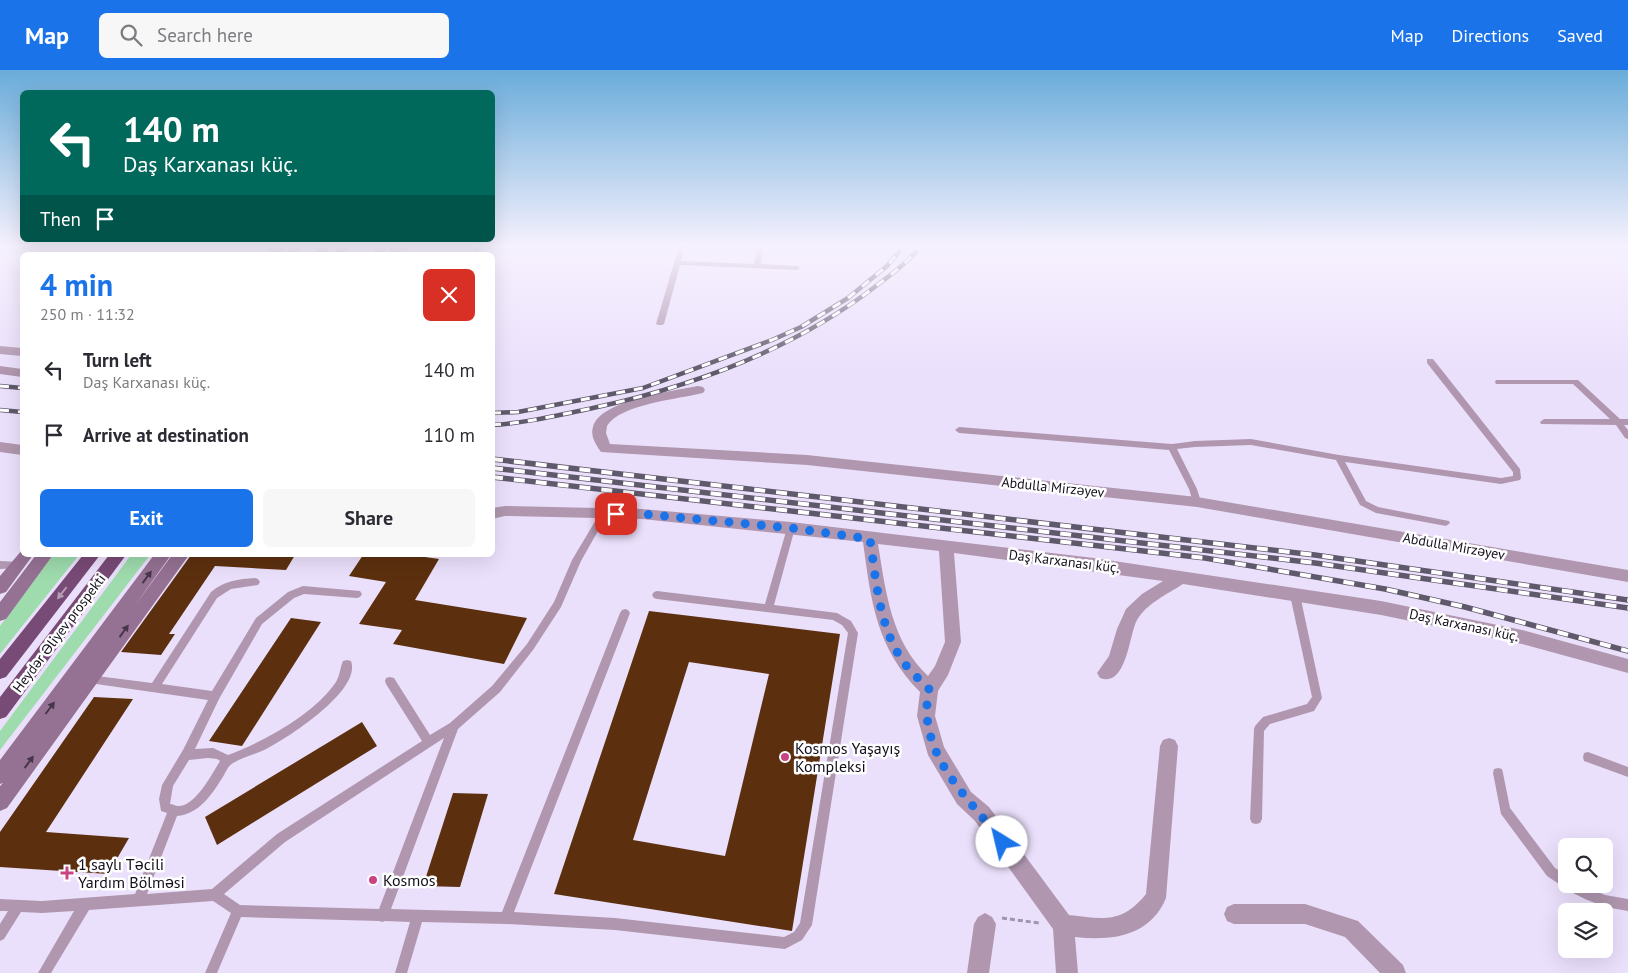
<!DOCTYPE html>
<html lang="en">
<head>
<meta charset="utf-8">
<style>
  :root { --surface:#fff; --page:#f7f7f7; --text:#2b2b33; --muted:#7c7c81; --accent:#1a73e8 }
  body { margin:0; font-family:"PT Sans",sans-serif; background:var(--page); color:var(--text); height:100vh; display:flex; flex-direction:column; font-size:19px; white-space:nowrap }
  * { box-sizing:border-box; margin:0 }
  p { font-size:16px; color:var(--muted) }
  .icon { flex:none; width:28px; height:28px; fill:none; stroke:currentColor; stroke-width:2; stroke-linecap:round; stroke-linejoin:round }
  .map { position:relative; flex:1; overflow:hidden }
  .details { position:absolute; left:20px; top:182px; width:475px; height:305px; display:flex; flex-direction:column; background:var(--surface); border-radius:8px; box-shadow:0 5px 20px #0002 }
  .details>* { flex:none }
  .banner { position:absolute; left:20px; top:20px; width:475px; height:152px; border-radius:8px; box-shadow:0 5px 20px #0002; background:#00695c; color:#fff; overflow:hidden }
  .buttons { position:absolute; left:1558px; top:768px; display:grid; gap:10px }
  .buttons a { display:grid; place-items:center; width:55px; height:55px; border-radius:8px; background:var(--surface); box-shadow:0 5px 20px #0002; font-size:25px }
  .pin { position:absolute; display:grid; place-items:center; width:42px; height:42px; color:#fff; margin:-21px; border-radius:10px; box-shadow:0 2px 8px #0006 }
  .me { position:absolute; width:55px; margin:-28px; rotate:324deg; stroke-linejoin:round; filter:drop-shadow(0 0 4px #0008) }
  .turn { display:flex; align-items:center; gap:18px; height:105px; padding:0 20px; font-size:22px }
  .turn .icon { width:65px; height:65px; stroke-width:2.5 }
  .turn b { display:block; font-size:35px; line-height:42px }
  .then { display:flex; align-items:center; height:48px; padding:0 20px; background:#0003; gap:10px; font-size:19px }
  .round { display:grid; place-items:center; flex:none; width:52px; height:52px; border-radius:8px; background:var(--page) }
  .summary { display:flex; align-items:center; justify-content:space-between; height:85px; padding:0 20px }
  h1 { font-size:30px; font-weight:800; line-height:38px; color:var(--accent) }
  .primary-button { display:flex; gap:10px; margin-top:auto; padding:10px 20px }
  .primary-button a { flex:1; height:58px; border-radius:8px; background:var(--accent); color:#fff; font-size:20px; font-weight:800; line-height:58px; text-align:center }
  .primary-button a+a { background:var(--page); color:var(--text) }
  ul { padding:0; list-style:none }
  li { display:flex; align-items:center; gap:15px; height:65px; padding:0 20px }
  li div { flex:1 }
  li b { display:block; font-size:19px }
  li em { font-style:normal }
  header { display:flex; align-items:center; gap:30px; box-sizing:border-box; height:70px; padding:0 25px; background:var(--accent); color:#fff }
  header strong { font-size:24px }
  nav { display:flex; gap:28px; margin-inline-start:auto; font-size:18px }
  .search { width:350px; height:45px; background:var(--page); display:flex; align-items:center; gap:12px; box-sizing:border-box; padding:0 18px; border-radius:8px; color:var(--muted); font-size:19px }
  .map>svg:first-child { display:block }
  .green { fill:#9edbad }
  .building { fill:#5c300f; fill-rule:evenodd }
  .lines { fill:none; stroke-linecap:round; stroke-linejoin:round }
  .path { stroke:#9e96ac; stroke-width:3; stroke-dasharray:5 3; stroke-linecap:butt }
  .service { fill:#b097af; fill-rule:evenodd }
  .minor { fill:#b097af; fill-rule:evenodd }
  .secondary { fill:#957193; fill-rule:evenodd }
  .trunk { fill:#784a76; fill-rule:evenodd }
  .rail-far1-casing { stroke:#60596b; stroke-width:4.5 }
  .rail-casing { stroke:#60596b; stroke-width:5.5 }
  .rail-far1 { stroke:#fff; stroke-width:3; stroke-dasharray:9; stroke-linecap:butt }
  .rail { stroke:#fff; stroke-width:4; stroke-dasharray:11; stroke-linecap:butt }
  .oneway { fill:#47364a }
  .oneway2 { fill:#b59bb4 }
  .route { stroke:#1a73e8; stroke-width:9; stroke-dasharray:0 16.2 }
  .poi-dot { fill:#ca4383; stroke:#fff; stroke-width:2 }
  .labels { text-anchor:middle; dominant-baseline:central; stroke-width:5; stroke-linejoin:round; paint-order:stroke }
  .street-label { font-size:14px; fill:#130e1a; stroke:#fff }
  .near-poi-label { font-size:16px; fill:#130e1a; stroke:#fff; text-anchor:start }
</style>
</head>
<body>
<header>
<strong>Map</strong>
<div class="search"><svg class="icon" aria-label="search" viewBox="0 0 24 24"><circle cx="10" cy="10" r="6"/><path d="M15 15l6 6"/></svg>Search here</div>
<nav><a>Map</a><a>Directions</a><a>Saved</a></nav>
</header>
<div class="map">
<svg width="1628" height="903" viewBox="0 0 1628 903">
  <rect width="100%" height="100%" fill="#ebe0fc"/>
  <g class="green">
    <polygon points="53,485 79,485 0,584 0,556"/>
    <polygon points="131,485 150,485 0,680 0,661"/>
  </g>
  <g class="building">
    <polygon points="191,485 295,485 286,500 215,496 169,564 175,564 161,585 121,582"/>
    <polygon points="363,485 411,485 439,489 415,530 527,548 504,594 393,574 402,560 359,554 386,512 349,506"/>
    <path d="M649,541L840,564L792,861L554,824ZM689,592L769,604L725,786L633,770Z"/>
    <polygon points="291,548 321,552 242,676 209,671"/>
    <polygon points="94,627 133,629 46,762 129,768 108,804 0,797 0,762"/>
    <polygon points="362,652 377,676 217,775 205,747"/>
    <polygon points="453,723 488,724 460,817 423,816"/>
  </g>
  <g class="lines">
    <polyline class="path" points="1002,848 1039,853"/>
    <g class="service">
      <polygon points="271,176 278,176 270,185 263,185"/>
      <polygon points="475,176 481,176 476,185 470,185"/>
      <polygon points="679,176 685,176 681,191 754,194 757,176 763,176 761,194 797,196 800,198 797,200 680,195 664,254 662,255 658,255 656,254"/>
      <polygon points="1427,289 1433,289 1520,399 1521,408 1520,410 1501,414 1345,392 1366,431 1378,437 1449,451 1450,453 1446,456 1376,443 1360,435 1336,390 1251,375 1195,377 1177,379 1197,419 1201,432 1197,435 1193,432 1189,419 1169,380 959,363 955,360 959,357 1172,374 1195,371 1251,369 1339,385 1501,408 1513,406 1513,402 1427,293"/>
      <polygon points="1496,310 1578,310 1620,349 1628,349 1628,355 1624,355 1628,360 1628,369 1625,368 1616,355 1541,354 1540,352 1544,349 1610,349 1573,314 1496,314 1495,312"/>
      <path d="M603,442L607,445L581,491L561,537L533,580L500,622L458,659L391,839L502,842L620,543L622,540L625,539L628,540L630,543L514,842L615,848L784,867L794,862L800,853L848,563L842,555L833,550L657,529L654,528L652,525L654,522L657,521L765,534L787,458L791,455L795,458L774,535L837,543L851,551L858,563L812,855L802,870L785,879L615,860L506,854L422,852L407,903H395L410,852L385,851L382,852L379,851L241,847L217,903H205L231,843L213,831L89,840L51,903H38L74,841L42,843L21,842L4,869L0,871V854L8,841H0V829L42,831L135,824L167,743L161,741L159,729L162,715L183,680L208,630L89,613L85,612L84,609L85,606L89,605L152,613L211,522C224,511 238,509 255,508L258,509L260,512L258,515L231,519L217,528L162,614L212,621L256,548L288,522L303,516L360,521L362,524L360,527L357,528L304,524L294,528L262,554L219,629L195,679L213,678L228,685C265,671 313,645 336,612C340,605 340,598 343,591L347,590L351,591C362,620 289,667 268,678C257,684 243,687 233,693C229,695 226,701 224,705C213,723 200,744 177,746L147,824L212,819L277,764L422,671L386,614L385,611L386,608L390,607L394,608L430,665L450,653L492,616L527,574L554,532L572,490L600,443ZM444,668L379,839L240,835L224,824L285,772ZM208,688L217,689L220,691C212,704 195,737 178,736C175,736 173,734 170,734L173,716L189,690Z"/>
      <polygon points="0,491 20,492 22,495 20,498 0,499"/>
      <polygon points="1295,521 1298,522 1300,525 1322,628 1314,641 1270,654 1264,661 1262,749 1260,753 1256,754 1252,753 1250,749 1254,659 1255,656 1263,647 1307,634 1312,627 1290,525 1292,522"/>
      <polygon points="1588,682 1628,697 1628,707 1584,691 1583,687 1584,683"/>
      <polygon points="1498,698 1502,699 1503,703 1510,738 1555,798 1566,805 1566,814 1579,814 1605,825 1628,829 1628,841 1605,837 1585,829 1571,822 1547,806 1501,744 1493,703 1494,699"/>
    </g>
    <g class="minor">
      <polygon points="400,176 410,176 407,185 395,185"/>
      <polygon points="0,276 22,278 22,286 0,284"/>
      <polygon points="0,296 22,299 22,307 0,304"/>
      <path d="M698,316L703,317L705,320L703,323C679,329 620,334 607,356L606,363L610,374L807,385L1197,427L1628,500V512L1197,437L807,395L601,382C596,375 590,366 593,357C600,330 673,321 698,316Z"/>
      <polygon points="0,372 22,375 22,385 0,382"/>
      <path d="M505,436L642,439L791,452L1094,488L1381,531L1522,560L1628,589V603L1522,574L1381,545L1183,514C1168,524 1147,533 1137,550C1129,564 1127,618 1100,608L1097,603L1109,586L1117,559L1126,539L1142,524L1163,511L954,483L961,572L948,605L938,621L935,646L944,677L971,722L989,737L1069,845C1103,849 1122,854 1146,824L1160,676L1163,670L1169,668L1175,670L1178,676L1166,828C1150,867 1111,871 1075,867L1078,903H1056L1053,859L975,751L957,734L928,685L917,646L920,622C876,578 871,531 863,472L642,449L505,446L492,449V438ZM878,474L939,481L945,572L935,596L928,606C891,571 886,523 878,474Z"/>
      <polygon points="1234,834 1305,834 1358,851 1403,895 1406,903 1380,903 1345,867 1305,854 1234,854 1227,851 1224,844 1227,837"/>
      <polygon points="985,843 992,847 996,854 989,903 967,903 974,854 978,847"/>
    </g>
    <g class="secondary">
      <polygon points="276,176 287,176 279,185 267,185"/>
      <polygon points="292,176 303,176 296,185 284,185"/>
      <polygon points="377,176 387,176 383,185 371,185"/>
      <polygon points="392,176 402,176 398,185 386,185"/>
      <polygon points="22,480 22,485 33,485 6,522 0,524 0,506"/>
      <polygon points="36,485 53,485 6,549 0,551 0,532"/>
      <polygon points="154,485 171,485 133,538 172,485 189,485 7,738 0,741 0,716 3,713 0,714 0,690"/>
    </g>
    <g class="trunk">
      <polygon points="320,176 330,176 325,185 313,185"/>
      <polygon points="340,176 350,176 345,185 333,185"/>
      <polygon points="83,485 100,485 6,607 0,609 0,589"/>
      <polygon points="109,485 126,485 6,647 0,649 0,627"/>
    </g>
    <g class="rail-far1-casing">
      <g id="rail-far1">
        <polyline points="0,316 22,318"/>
        <polyline points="0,340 22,342"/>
        <polyline points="492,343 518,342 643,318 772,270 801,257 848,228 887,196 904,176"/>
        <path d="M492,355C526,353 559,345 593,338C694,316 793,280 876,216C892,204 908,192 921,176"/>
      </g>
    </g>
    <g class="rail-casing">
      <g id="rail">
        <polyline points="492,389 1315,485 1628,530"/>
        <polyline points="492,398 1315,493 1628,538"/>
        <polyline points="492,407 1205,488 1385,519 1465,537 1628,581"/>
      </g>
    </g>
    <use href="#rail-far1" class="rail-far1"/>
    <use href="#rail" class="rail"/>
  </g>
  <defs><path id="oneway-solid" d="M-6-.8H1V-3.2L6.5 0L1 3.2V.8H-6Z" transform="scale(1.25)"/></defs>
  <g class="oneway">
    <use href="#oneway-solid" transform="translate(147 507) rotate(-54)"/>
    <use href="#oneway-solid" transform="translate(124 561) rotate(-54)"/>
    <use href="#oneway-solid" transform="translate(50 638) rotate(-53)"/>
    <use href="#oneway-solid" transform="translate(29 692) rotate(-54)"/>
  </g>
  <use class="oneway2" href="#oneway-solid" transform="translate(62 523) rotate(128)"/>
  <linearGradient id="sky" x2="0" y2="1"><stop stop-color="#69acda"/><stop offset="0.58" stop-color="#f6f1fe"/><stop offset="1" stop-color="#f6f1fe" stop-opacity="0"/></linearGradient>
  <rect width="1628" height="303" fill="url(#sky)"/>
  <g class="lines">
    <path class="route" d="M616,444H642L791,458L870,469C876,509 879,560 905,594C912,603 921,611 929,619C928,627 926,637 927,646C931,698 973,732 1002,772"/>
  </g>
  <g class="poi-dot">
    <circle cx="785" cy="687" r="5"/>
    <path d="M64.5 795.5h5v5h5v5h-5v5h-5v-5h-5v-5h5z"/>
    <circle cx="373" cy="810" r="5"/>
  </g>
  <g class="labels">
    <g class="street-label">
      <text transform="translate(1053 417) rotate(6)">Abdulla Mirzəyev</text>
      <text transform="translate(1454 476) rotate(10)">Abdulla Mirzəyev</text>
      <text transform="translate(1064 491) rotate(7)">Daş Karxanası küç.</text>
      <text transform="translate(1464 555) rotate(12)">Daş Karxanası küç.</text>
      <text transform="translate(59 563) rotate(-53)">Heydər Əliyev prospekti</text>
    </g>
    <g class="near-poi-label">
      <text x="795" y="678">Kosmos Yaşayış<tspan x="795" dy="18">Kompleksi</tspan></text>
      <text x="78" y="794">1 saylı Təcili<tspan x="78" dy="18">Yardım Bölməsi</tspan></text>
      <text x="383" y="810">Kosmos</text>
    </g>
  </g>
</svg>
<div class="buttons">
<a><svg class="icon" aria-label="search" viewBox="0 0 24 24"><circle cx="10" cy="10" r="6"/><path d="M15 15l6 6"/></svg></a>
<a><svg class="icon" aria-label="layers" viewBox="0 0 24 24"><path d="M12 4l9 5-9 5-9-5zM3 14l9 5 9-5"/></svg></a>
</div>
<div class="pin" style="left:616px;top:444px;background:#d93025"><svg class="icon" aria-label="arrive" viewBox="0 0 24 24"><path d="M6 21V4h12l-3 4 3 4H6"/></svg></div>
<svg class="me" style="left:1002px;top:772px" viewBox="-20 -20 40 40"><circle r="19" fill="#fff"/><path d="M0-13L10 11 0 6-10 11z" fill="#1a73e8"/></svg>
<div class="banner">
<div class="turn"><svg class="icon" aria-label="left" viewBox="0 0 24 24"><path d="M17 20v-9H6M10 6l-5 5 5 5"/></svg><div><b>140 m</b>Daş Karxanası küç.</div></div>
<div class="then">Then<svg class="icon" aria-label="arrive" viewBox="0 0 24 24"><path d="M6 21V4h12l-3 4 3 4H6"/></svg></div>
</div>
<section class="details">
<div class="summary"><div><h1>4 min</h1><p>250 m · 11:32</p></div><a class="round" style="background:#d93025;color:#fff"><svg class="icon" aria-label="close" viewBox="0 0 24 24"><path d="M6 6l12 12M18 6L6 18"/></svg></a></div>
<ul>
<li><svg class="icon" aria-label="left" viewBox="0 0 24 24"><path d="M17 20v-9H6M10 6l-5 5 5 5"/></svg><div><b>Turn left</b><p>Daş Karxanası küç.</p></div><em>140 m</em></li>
<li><svg class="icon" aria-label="arrive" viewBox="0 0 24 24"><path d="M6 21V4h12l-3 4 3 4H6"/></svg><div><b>Arrive at destination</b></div><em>110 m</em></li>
</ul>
<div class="primary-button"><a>Exit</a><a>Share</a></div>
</section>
</div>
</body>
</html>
